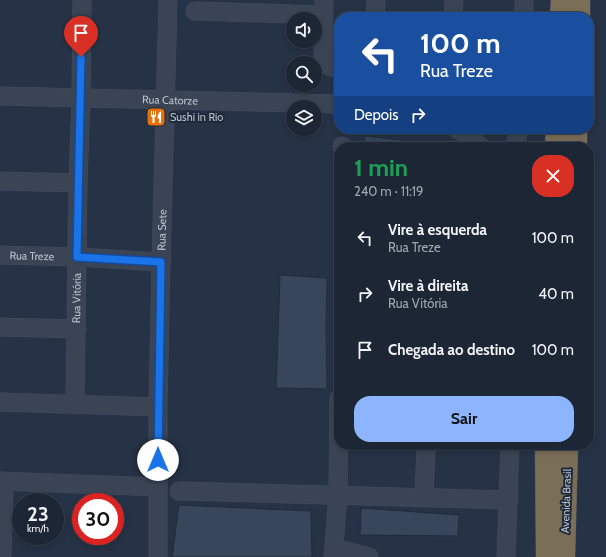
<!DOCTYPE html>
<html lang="pt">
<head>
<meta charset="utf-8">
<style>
  :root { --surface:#1c2634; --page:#252e3c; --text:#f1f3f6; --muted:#a0a5ac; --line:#3a434f; --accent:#8db5fe }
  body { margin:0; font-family:Cabin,sans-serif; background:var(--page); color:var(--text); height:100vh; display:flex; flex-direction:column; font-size:15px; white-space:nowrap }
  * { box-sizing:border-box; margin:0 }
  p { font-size:13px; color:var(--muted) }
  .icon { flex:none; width:22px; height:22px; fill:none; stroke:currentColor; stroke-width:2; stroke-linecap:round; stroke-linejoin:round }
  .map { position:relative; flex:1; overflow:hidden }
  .panel { position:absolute; left:334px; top:142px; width:260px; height:308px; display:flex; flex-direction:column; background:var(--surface); border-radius:16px; box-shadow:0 2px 6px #0003,0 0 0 1px var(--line) }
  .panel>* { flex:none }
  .top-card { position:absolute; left:334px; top:12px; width:260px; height:122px; border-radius:16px; box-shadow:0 2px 6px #0003,0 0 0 1px var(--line); background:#1a4fa0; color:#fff; overflow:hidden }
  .controls { position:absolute; left:286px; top:12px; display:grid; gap:8px }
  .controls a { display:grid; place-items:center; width:36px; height:36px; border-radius:50%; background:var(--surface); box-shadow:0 2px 6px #0003,0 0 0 1px var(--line); font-size:20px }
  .speed { position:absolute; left:12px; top:493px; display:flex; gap:8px; font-size:20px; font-weight:700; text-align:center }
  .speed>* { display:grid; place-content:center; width:52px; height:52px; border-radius:50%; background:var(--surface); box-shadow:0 2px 6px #0003,0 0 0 1px var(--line); line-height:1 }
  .speed small { font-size:10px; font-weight:400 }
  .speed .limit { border:6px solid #d22; background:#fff; color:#111 }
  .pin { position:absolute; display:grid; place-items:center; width:34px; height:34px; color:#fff; margin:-41px -17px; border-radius:50% 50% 50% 0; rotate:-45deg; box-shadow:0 0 4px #0007 }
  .pin .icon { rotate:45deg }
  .me { position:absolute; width:44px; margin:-22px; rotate:0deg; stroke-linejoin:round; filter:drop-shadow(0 0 3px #0008) }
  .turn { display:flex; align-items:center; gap:14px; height:84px; padding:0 20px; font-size:18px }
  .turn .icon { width:52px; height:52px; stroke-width:2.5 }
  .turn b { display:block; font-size:28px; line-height:34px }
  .then { display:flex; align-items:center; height:38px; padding:0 20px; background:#0003; gap:8px; font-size:15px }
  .round { display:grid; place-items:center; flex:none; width:42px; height:42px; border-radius:16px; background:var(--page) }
  .overview { display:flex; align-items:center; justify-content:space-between; height:68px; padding:0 20px }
  h1 { font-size:24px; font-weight:700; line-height:30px; color:#1e9e55 }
  .primary-button { display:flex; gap:8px; margin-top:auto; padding:8px 20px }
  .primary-button a { flex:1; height:46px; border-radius:16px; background:var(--accent); color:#111; font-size:16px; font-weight:700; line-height:46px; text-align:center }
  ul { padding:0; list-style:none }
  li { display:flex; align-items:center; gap:12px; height:56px; padding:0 20px }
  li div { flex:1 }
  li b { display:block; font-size:15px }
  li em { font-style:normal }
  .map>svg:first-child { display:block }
  .building { fill:#37465b; stroke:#212b3c }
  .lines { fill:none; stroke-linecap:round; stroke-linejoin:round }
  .minor-casing { stroke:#444d5e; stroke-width:19 }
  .highway-casing { stroke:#454f5f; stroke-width:23 }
  .minor { stroke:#3a4454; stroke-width:18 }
  .highway { stroke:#7b6e57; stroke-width:22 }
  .route-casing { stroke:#114b97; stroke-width:10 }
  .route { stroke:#1a73e8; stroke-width:7 }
  .labels { text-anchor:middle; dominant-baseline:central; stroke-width:4; stroke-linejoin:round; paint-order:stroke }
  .street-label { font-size:11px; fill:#b8c0ce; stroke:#1f293a }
  .poi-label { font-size:11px; fill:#b8c0ce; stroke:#1f293a; text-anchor:start }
</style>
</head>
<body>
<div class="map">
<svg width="606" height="557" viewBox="0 0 606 557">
  <rect width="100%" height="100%" fill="#263245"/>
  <g class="building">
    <polygon points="365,136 401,140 401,147 364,147"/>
    <polygon points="280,275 327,278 326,326 327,389 276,388"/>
    <polygon points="179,505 311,511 312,557 172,557"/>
    <polygon points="361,508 459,515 458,536 360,535"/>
  </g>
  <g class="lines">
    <g class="minor-casing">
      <g id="minor">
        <path d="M324,0L323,59C325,66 331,68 339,69"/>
        <polyline points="524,0 524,17"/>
        <polyline points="195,11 323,15"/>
        <polyline points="375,17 376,0"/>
        <polyline points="453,17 454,0"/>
        <path id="s1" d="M0,96L339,104"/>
        <polyline points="457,129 463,132 481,147"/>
        <polyline points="342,147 342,146"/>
        <polyline points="516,147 518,129"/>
        <polyline points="0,181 78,183"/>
        <path id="s2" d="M0,255L77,257L161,262"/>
        <polyline points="0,327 77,329"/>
        <polyline points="0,402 158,407"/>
        <path id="s3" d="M75,404L78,183L81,97L82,0"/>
        <polyline points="0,481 158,487"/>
        <polyline points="179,491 509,500"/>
        <polyline points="424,498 426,445"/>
        <polyline points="335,548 369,557"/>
        <polyline points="2,557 4,482"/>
        <path id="s4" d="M158,557V407L161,262L168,0"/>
        <polyline points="333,557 338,495 339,398"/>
        <polyline points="506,557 510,445"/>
      </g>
    </g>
    <g class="highway-casing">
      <g id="highway">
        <polyline points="561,17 562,0"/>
        <polyline points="579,17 579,0"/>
        <polyline points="556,147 557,129"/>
        <polyline points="576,147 576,129"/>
        <polyline points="546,445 547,557"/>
        <polyline points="564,557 567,445"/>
      </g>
    </g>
    <use href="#minor" class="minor"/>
    <use href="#highway" class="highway"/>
  </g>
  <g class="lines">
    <g class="route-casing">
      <polyline id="route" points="81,57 77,257 161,262 158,460"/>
    </g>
    <use href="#route" class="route"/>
  </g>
  <defs>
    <g id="restaurant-square" transform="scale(1)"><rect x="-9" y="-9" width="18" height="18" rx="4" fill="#e8710a" stroke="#1f293a"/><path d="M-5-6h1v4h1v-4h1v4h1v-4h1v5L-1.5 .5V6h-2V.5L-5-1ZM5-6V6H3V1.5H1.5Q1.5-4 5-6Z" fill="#fff"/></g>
  </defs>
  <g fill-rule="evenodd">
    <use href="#restaurant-square" x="156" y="117"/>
  </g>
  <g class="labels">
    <g class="street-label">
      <text stroke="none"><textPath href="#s1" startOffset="170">Rua Catorze</textPath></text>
      <text stroke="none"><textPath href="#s4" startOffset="327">Rua Sete</textPath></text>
      <text stroke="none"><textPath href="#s2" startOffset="32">Rua Treze</textPath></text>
      <text stroke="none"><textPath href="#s3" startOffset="106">Rua Vitória</textPath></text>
      <text transform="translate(566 501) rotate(-88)">Avenida Brasil</text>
    </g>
    <g class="poi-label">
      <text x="170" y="117">Sushi in Rio</text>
    </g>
  </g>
</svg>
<div class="controls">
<a><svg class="icon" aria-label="sound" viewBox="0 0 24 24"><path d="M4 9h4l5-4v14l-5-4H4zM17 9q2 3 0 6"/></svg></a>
<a><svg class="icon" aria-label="search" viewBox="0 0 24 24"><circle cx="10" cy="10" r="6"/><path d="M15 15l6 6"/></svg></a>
<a><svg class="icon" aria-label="layers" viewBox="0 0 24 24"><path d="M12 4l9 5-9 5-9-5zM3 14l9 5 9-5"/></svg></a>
</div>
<div class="speed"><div>23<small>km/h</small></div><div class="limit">30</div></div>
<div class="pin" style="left:81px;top:57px;background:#d93025"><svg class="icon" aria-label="arrive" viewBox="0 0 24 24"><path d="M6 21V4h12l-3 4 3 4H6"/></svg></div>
<svg class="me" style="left:158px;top:460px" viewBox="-20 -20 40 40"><circle r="19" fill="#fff"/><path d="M0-13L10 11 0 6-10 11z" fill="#1a73e8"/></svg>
<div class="top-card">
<div class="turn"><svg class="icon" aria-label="left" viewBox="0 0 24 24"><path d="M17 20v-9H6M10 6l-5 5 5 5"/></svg><div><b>100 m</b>Rua Treze</div></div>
<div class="then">Depois<svg class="icon" aria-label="right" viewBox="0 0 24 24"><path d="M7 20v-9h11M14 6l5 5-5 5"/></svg></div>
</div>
<section class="panel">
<div class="overview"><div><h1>1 min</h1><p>240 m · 11:19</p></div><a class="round" style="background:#d93025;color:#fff"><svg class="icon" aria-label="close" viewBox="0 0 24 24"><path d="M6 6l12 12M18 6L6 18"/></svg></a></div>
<ul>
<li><svg class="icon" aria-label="left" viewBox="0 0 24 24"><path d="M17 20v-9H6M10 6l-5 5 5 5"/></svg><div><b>Vire à esquerda</b><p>Rua Treze</p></div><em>100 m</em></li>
<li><svg class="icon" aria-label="right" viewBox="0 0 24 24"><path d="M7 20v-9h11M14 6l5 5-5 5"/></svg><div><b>Vire à direita</b><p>Rua Vitória</p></div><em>40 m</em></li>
<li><svg class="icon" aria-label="arrive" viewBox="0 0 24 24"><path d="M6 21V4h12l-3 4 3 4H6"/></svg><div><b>Chegada ao destino</b></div><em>100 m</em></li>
</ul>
<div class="primary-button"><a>Sair</a></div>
</section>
</div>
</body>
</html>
